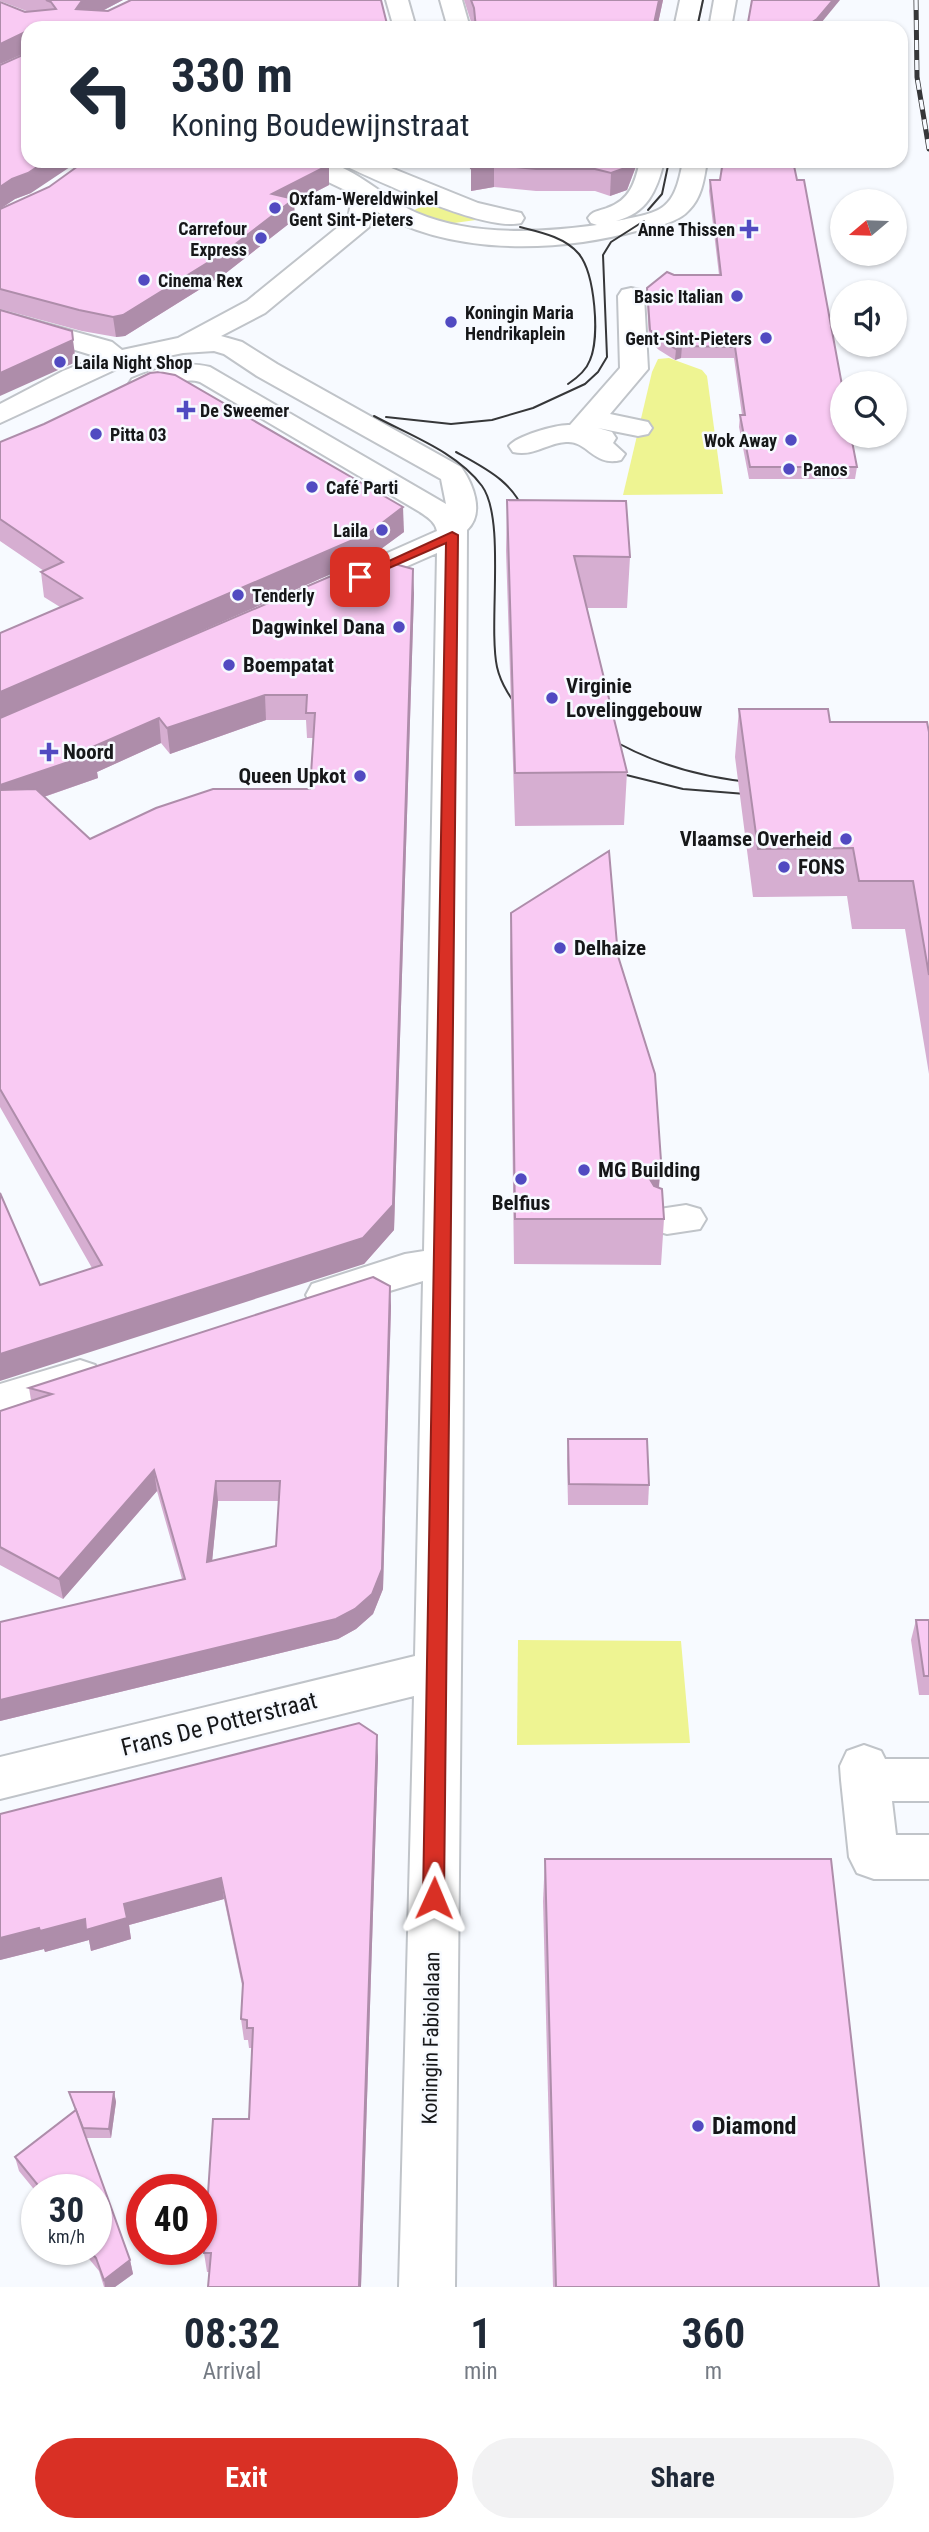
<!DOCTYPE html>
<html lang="en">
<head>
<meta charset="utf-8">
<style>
  :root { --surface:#fff; --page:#f2f2f3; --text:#1f2937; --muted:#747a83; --accent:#d93025 }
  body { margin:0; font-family:"Roboto Condensed",sans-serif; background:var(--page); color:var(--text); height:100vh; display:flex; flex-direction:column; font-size:26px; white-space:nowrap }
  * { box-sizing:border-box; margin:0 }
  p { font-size:23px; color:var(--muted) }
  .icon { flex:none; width:38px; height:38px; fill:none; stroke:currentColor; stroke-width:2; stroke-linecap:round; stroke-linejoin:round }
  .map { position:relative; height:2287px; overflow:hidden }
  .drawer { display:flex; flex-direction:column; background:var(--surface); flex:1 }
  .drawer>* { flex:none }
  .hud { position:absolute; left:21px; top:21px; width:887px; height:147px; border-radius:21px; box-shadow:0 2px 5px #0004; background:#fff; color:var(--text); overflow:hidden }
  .needle { width:46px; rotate:251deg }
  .fabs { position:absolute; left:830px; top:189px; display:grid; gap:14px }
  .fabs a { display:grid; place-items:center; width:77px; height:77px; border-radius:50%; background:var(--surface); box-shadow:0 2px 5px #0004; font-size:35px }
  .speed { position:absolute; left:21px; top:2174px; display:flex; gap:14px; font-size:35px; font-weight:700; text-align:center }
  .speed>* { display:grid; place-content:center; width:91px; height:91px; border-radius:50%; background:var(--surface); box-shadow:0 2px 5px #0004; line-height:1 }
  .speed small { font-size:18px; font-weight:400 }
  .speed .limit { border:10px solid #d22; background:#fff; color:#111 }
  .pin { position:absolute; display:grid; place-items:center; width:60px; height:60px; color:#fff; margin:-30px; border-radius:14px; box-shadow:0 4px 10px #0006 }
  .me { position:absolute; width:77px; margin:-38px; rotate:1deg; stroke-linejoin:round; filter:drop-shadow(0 0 5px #0008) }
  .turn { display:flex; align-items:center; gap:24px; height:147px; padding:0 35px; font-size:32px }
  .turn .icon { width:91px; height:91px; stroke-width:2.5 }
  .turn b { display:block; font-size:49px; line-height:60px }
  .eta { display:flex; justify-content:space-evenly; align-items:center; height:119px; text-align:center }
  .eta b { font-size:42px; font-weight:700; line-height:49px }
  .button { display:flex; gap:14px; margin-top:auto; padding:14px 35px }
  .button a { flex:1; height:80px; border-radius:42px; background:var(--accent); color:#fff; font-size:28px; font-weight:700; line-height:80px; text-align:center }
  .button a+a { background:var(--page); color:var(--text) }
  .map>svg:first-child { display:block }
  .green { fill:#eef492 }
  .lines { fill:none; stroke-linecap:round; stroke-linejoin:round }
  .minor-casing { stroke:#c0c4c9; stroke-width:4 }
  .minor { fill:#fff; fill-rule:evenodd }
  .tram { stroke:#363739; stroke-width:2 }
  .rail-casing { stroke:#363739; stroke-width:5 }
  .rail { stroke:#f7faff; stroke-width:3.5; stroke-dasharray:10; stroke-linecap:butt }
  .wall { fill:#d6aed1; fill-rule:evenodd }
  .shaded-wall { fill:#ae8daa }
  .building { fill:#f9caf3; stroke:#ae8daa; stroke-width:2; fill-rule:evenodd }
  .route { fill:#d93025; stroke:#8d1f18; stroke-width:2 }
  .poi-dot { fill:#514ac1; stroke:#f7faff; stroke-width:2.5 }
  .labels { text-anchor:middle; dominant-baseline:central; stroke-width:5; stroke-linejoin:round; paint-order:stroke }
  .far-poi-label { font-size:18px; font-weight:bold; fill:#161719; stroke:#f7faff; text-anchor:start }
  .poi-label { font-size:21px; font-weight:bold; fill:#161719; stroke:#f7faff; text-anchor:start }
  .street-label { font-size:21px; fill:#161719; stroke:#f7faff }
  .near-street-label { font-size:24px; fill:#161719; stroke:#f7faff }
  .near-poi-label { font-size:24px; font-weight:bold; fill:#161719; stroke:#f7faff; text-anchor:start }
</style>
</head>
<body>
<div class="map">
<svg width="929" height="2287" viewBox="0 0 929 2287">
  <rect width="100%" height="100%" fill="#f7faff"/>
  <g class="green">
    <polygon points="429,203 476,220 447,224 410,212"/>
    <polygon points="669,358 702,370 707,376 723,494 623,495 652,372 658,359"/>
    <polygon points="518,1640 681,1641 690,1743 517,1745"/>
  </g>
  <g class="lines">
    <g class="minor-casing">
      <g id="minor">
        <polygon points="386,0 408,0 416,28 394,28"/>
        <polygon points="440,0 462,0 470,28 448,28"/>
        <polygon points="680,0 702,0 696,28 674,28"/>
        <polygon points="714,0 736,0 731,28 709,28"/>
        <path d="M291,161C301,161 313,159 323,161C358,169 385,199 417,213C471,236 540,233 597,225L591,223L588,218C592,211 599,211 607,208C630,200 635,183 640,161H664C657,191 647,213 616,221C664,212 674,210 683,161H707C704,179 702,197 689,210C678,223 656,226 640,230C557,253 450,256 374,210L369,227L265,313L221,336L242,342L277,364L461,467C473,484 485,513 467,530L462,1566L455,2287H399L414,1696L0,1799V1757L415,1656L423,1281L326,1310L312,1306L306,1295L312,1284L405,1254L424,1251L437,553L353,590L342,593L331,590L327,584L331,578L437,531C435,521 427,517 420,512L200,382C175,375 156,397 132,391L128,385L132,379C159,368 182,360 210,367L446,504L441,479L257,376L224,354L214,351L183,353L125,365L0,423V404L63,371L98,357L0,327V311L112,342L122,350L178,338L247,301L348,219L352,197L347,191L295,166Z"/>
        <path d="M341,161H374L478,203L521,213L524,218L521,223C484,232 382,182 345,166Z"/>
        <path d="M631,288L640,290L644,296L648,369L610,414L648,422L652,428L648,434L638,436L598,428L612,432L616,438L613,443L625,454L621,460C594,467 587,440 566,442C547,443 533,457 513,452L509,446C516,436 557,424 570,425L620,368L618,296L622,290Z"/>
        <polygon points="686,1205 700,1209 706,1219 700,1229 667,1234 653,1230 647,1220 653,1210"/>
        <polygon points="80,1360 95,1365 101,1376 95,1387 0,1416 0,1384"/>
        <polygon points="864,1745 881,1751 885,1759 929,1759 929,1801 892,1801 896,1835 929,1835 929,1879 874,1879 857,1873 849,1857 841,1780 840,1766 847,1751"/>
      </g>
    </g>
    <use href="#minor" class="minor"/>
    <g class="tram">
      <polyline points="697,28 703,0"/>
      <polyline points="648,210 662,194 669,161"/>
      <path d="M520,227C540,232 565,237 579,254C595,274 600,337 590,360C586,371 577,378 568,384"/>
      <path d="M374,416C409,435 457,452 482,486C506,519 488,624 497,667C501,685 512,700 523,714"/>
      <polyline points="386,417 451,424 492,420 533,408 585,384 598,372 607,357 603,255 611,242 644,221"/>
      <path d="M456,452C487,469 516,483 527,519"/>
      <path d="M606,736C653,765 703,778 758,783"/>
      <polyline points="610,771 683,789 758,795"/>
    </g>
    <g class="rail-casing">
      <polyline id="rail" points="916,0 917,77 929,149"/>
    </g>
    <use href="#rail" class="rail"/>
  </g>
  <g class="wall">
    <polygon points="0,0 123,0 102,11 28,28 31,193 15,199 0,209 27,52 0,64 0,2 25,12 29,12 0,1"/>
    <polygon points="464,0 663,0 657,28 473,28"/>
    <polygon points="472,161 638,161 627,190 610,196 595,191 536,191 494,187 471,191"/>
    <polygon points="710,180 857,467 855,479 749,479 739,427 740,415 742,415 734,358 681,358 675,360 659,350 649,341 647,300 647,288 674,275 719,275 709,191"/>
    <polygon points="329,185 294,203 295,219 226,273 125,336 116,337 82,331 0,309 0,209"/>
    <path d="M0,442L404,532L370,557L93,678L414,593L394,1230L364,1264L40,1285L92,1268L0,1107V633L60,607L44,597L41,572L44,571L0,541ZM266,720H306L307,738H313L310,789L90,839L44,797L98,778L97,772L161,743L170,754Z"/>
    <polygon points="507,500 630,557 627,608 586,608 627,772 624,825 515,826 506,551"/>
    <polygon points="739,709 830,722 929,732 929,1074 905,929 852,929 847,896 753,897 735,757"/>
    <polygon points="511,913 618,956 661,1161 659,1188 664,1219 661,1265 514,1264 510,958"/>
    <path d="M391,1306L383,1589L373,1614L356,1629L338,1639L0,1721V1622L182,1579L157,1491L63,1599L0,1565V1411L31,1400L29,1388ZM218,1501H279L276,1546L212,1561Z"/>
    <polygon points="568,1439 649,1485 648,1505 568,1505 567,1459"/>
    <polygon points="916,1620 929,1620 929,1695 919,1695 911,1640"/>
    <polygon points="378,1757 361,2287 208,2287 209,2272 207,2272 204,2253 249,2119 252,2048 249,2048 248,2040 244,2040 241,2019 243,1990 224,1899 129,1925 131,1939 91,1951 89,1940 45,1952 44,1949 0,1960 0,1814"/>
    <polygon points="545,1859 879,2287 553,2287 543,1901"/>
    <polygon points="69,2092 114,2092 116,2102 111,2138 86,2138 130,2260 133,2274 115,2287 104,2287 99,2271 81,2249 96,2249 96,2189 37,2189 37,2193 19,2171 15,2157 75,2110"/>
  </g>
  <g class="shaded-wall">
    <polygon points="84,0 123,0 83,21 76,9 81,2"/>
    <polygon points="659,0 663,0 657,28 653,28"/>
    <polygon points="833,0 840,0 817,28 807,28 808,25"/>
    <polygon points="25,32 27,52 0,64 0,44"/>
    <polygon points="46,161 79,161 31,193 15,199 0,209 0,187 12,179"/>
    <polygon points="630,161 638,161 627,190 610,196 611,173"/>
    <polygon points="329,165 329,185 294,203 295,219 226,273 125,336 116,337 113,317 272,194"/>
    <polygon points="494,165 494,187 471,191 471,168"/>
    <polygon points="73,340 76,362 0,396 0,373"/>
    <polygon points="682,346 681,358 675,360 676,349"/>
    <polygon points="403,507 404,532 370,557 0,719 0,692"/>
    <polygon points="413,569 414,593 394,1230 364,1264 0,1381 0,1354 363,1238"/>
    <polygon points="265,695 266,720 170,754 167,728"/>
    <polygon points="159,718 161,743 97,772 98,778 0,812 0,785 90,748"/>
    <polygon points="661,1161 657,1207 648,1176 654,1163"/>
    <polygon points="390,1286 391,1306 383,1589 373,1614 356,1629 338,1639 0,1721 0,1700 336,1619"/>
    <polygon points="154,1470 157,1491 63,1599 59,1579"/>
    <polygon points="216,1481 218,1501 210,1583 207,1562"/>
    <polygon points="377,1735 378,1757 361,2287 359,2287"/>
    <polygon points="221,1878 224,1899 129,1925 131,1939 91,1951 89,1940 45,1952 44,1949 0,1960 0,1938"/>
    <polygon points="114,2092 116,2102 111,2138 109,2129"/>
    <polygon points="130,2260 133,2274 115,2287 105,2287 104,2280"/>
  </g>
  <g class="building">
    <polygon points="46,0 84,0 81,2 76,9 108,11 131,0 381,0 388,28 28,28 28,161 46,161 28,173 12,179 0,187 0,65 27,53 28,33 25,32 0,44 0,2 25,12 56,9 51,2"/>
    <polygon points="471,0 659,0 653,28 476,28 474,8"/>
    <polygon points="752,0 833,0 817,19 808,25 807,28 747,28"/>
    <polygon points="85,161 318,161 329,165 272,194 294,199 225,252 123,315 113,317 79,310 0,289 0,209 49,187"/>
    <polygon points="472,161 630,161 628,167 611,173 595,169 536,169 494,165 471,168"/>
    <polygon points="723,161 793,161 797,180 804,180 842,385 842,436 851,436 857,467 750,467 740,415 745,415 735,347 682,346 676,349 660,339 650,330 647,288 667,272 674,275 721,275 710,180 720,180"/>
    <polygon points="0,310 72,331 73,340 0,373"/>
    <polygon points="159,372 175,375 403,507 369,533 0,692 0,633 82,598 41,572 63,562 0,519 0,442 44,424 150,373"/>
    <polygon points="507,500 626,501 630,557 574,556 627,772 515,773"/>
    <polygon points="373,558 413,569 393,1205 363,1238 0,1354 0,1193 40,1285 102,1265 0,1089 0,790 36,789 90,839 156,808 213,789 310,789 315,713 306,713 307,695 265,695 167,728 159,718 90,748 95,753 0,785 0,718"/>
    <polygon points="739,709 828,709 830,722 927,722 929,732 929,975 913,881 859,881 853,848 758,849"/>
    <polygon points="609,851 618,956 655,1074 661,1161 654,1163 648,1176 654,1186 662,1189 664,1219 515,1219 511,913"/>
    <path d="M373,1277L390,1286L382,1569L372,1594L355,1609L336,1619L0,1700V1622L185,1579L154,1470L59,1579L0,1547V1411L52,1394L29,1388ZM216,1481H280L276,1546L207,1562Z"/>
    <polygon points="568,1439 647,1439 649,1485 569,1484"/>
    <polygon points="916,1620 929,1620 929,1676 924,1676"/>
    <polygon points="359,1723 377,1735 359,2287 208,2287 211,2253 204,2253 213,2119 249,2119 253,2028 247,2028 247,2020 241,2019 243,1983 221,1878 124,1904 127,1918 86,1930 85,1919 40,1931 39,1928 0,1938 0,1814"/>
    <polygon points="545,1859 831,1859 879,2287 556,2287"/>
    <polygon points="69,2092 114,2092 109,2129 83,2128"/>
    <polygon points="76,2110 130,2260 104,2280 96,2258 88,2249 96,2249 96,2189 41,2189 15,2157"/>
  </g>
  <polygon class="route" points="452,532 458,535 444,1898 441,1905 434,1908 426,1905 423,1898 446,543 364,579 355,579 354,577"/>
  <g class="poi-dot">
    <circle cx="275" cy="208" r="7"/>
    <path d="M745.5 218.5h7v7h7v7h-7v7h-7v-7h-7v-7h7z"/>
    <circle cx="261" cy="238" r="7"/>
    <circle cx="144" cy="280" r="7"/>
    <circle cx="737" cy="296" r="7"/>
    <circle cx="451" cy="322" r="7"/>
    <circle cx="766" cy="338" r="7"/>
    <circle cx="60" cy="362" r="7"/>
    <path d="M182.5 399.5h7v7h7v7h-7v7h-7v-7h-7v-7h7z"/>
    <circle cx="96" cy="434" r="7"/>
    <circle cx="791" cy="440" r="7"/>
    <circle cx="789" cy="469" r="7"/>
    <circle cx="312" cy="487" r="7"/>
    <circle cx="382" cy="530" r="7"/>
    <circle cx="238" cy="595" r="7"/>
    <circle cx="399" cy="627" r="7"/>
    <circle cx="229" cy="665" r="7"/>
    <circle cx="552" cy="698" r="7"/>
    <path d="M45.5 741.5h7v7h7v7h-7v7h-7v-7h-7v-7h7z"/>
    <circle cx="360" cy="776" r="7"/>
    <circle cx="846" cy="839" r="7"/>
    <circle cx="784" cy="867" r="7"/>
    <circle cx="560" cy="948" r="7"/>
    <circle cx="584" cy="1170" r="7"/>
    <circle cx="521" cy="1179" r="7"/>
    <circle cx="698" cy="2126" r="7"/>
  </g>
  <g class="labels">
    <g class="far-poi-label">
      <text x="289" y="198">Oxfam-Wereldwinkel<tspan x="289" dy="21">Gent Sint-Pieters</tspan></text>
      <text x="247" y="228" text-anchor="end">Carrefour<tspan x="247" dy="21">Express</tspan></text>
      <text x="735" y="229" text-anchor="end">Anne Thissen</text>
      <text x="158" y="280">Cinema Rex</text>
      <text x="723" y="296" text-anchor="end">Basic Italian</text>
      <text x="465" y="312">Koningin Maria<tspan x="465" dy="21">Hendrikaplein</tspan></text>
      <text x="752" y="338" text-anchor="end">Gent-Sint-Pieters</text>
      <text x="74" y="362">Laila Night Shop</text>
      <text x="200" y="410">De Sweemer</text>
      <text x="110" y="434">Pitta 03</text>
      <text x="777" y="440" text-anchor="end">Wok Away</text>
      <text x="803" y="469">Panos</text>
      <text x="326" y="487">Café Parti</text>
      <text x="368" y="530" text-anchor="end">Laila</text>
      <text x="252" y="595">Tenderly</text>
    </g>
    <g class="poi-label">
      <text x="385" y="627" text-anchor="end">Dagwinkel Dana</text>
      <text x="243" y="665">Boempatat</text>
      <text x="566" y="686">Virginie<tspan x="566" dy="24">Lovelinggebouw</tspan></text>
      <text x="63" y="752">Noord</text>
      <text x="346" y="776" text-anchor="end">Queen Upkot</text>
      <text x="832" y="839" text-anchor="end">Vlaamse Overheid</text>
      <text x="798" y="867">FONS</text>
      <text x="574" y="948">Delhaize</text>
      <text x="598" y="1170">MG Building</text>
      <text x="521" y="1203" text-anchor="middle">Belfius</text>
    </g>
    <g class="street-label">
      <text transform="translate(431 2038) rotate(-89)">Koningin Fabiolalaan</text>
    </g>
    <g class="near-street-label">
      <text transform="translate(219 1724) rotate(-14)">Frans De Potterstraat</text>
    </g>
    <g class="near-poi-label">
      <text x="712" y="2126">Diamond</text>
    </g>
  </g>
</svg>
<div class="fabs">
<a><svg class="needle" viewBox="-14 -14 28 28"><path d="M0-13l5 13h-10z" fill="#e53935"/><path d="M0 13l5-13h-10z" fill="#747a83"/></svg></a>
<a><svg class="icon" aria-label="sound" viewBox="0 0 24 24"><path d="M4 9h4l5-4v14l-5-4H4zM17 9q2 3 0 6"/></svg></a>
<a><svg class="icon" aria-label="search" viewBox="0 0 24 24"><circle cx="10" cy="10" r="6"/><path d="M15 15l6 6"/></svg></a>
</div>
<div class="speed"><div>30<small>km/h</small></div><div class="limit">40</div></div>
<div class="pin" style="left:360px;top:577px;background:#d93025"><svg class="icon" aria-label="arrive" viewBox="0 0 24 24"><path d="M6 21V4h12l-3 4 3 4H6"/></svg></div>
<svg class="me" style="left:434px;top:1898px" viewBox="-20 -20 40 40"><path d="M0-17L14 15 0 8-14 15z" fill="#d93025" stroke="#fff" stroke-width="4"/></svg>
<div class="hud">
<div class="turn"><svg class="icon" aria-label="left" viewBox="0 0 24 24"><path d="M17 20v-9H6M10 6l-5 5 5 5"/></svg><div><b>330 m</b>Koning Boudewijnstraat</div></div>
</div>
</div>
<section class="drawer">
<div class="eta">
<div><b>08:32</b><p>Arrival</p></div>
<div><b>1</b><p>min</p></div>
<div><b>360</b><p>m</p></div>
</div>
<div class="button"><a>Exit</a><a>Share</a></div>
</section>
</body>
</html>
